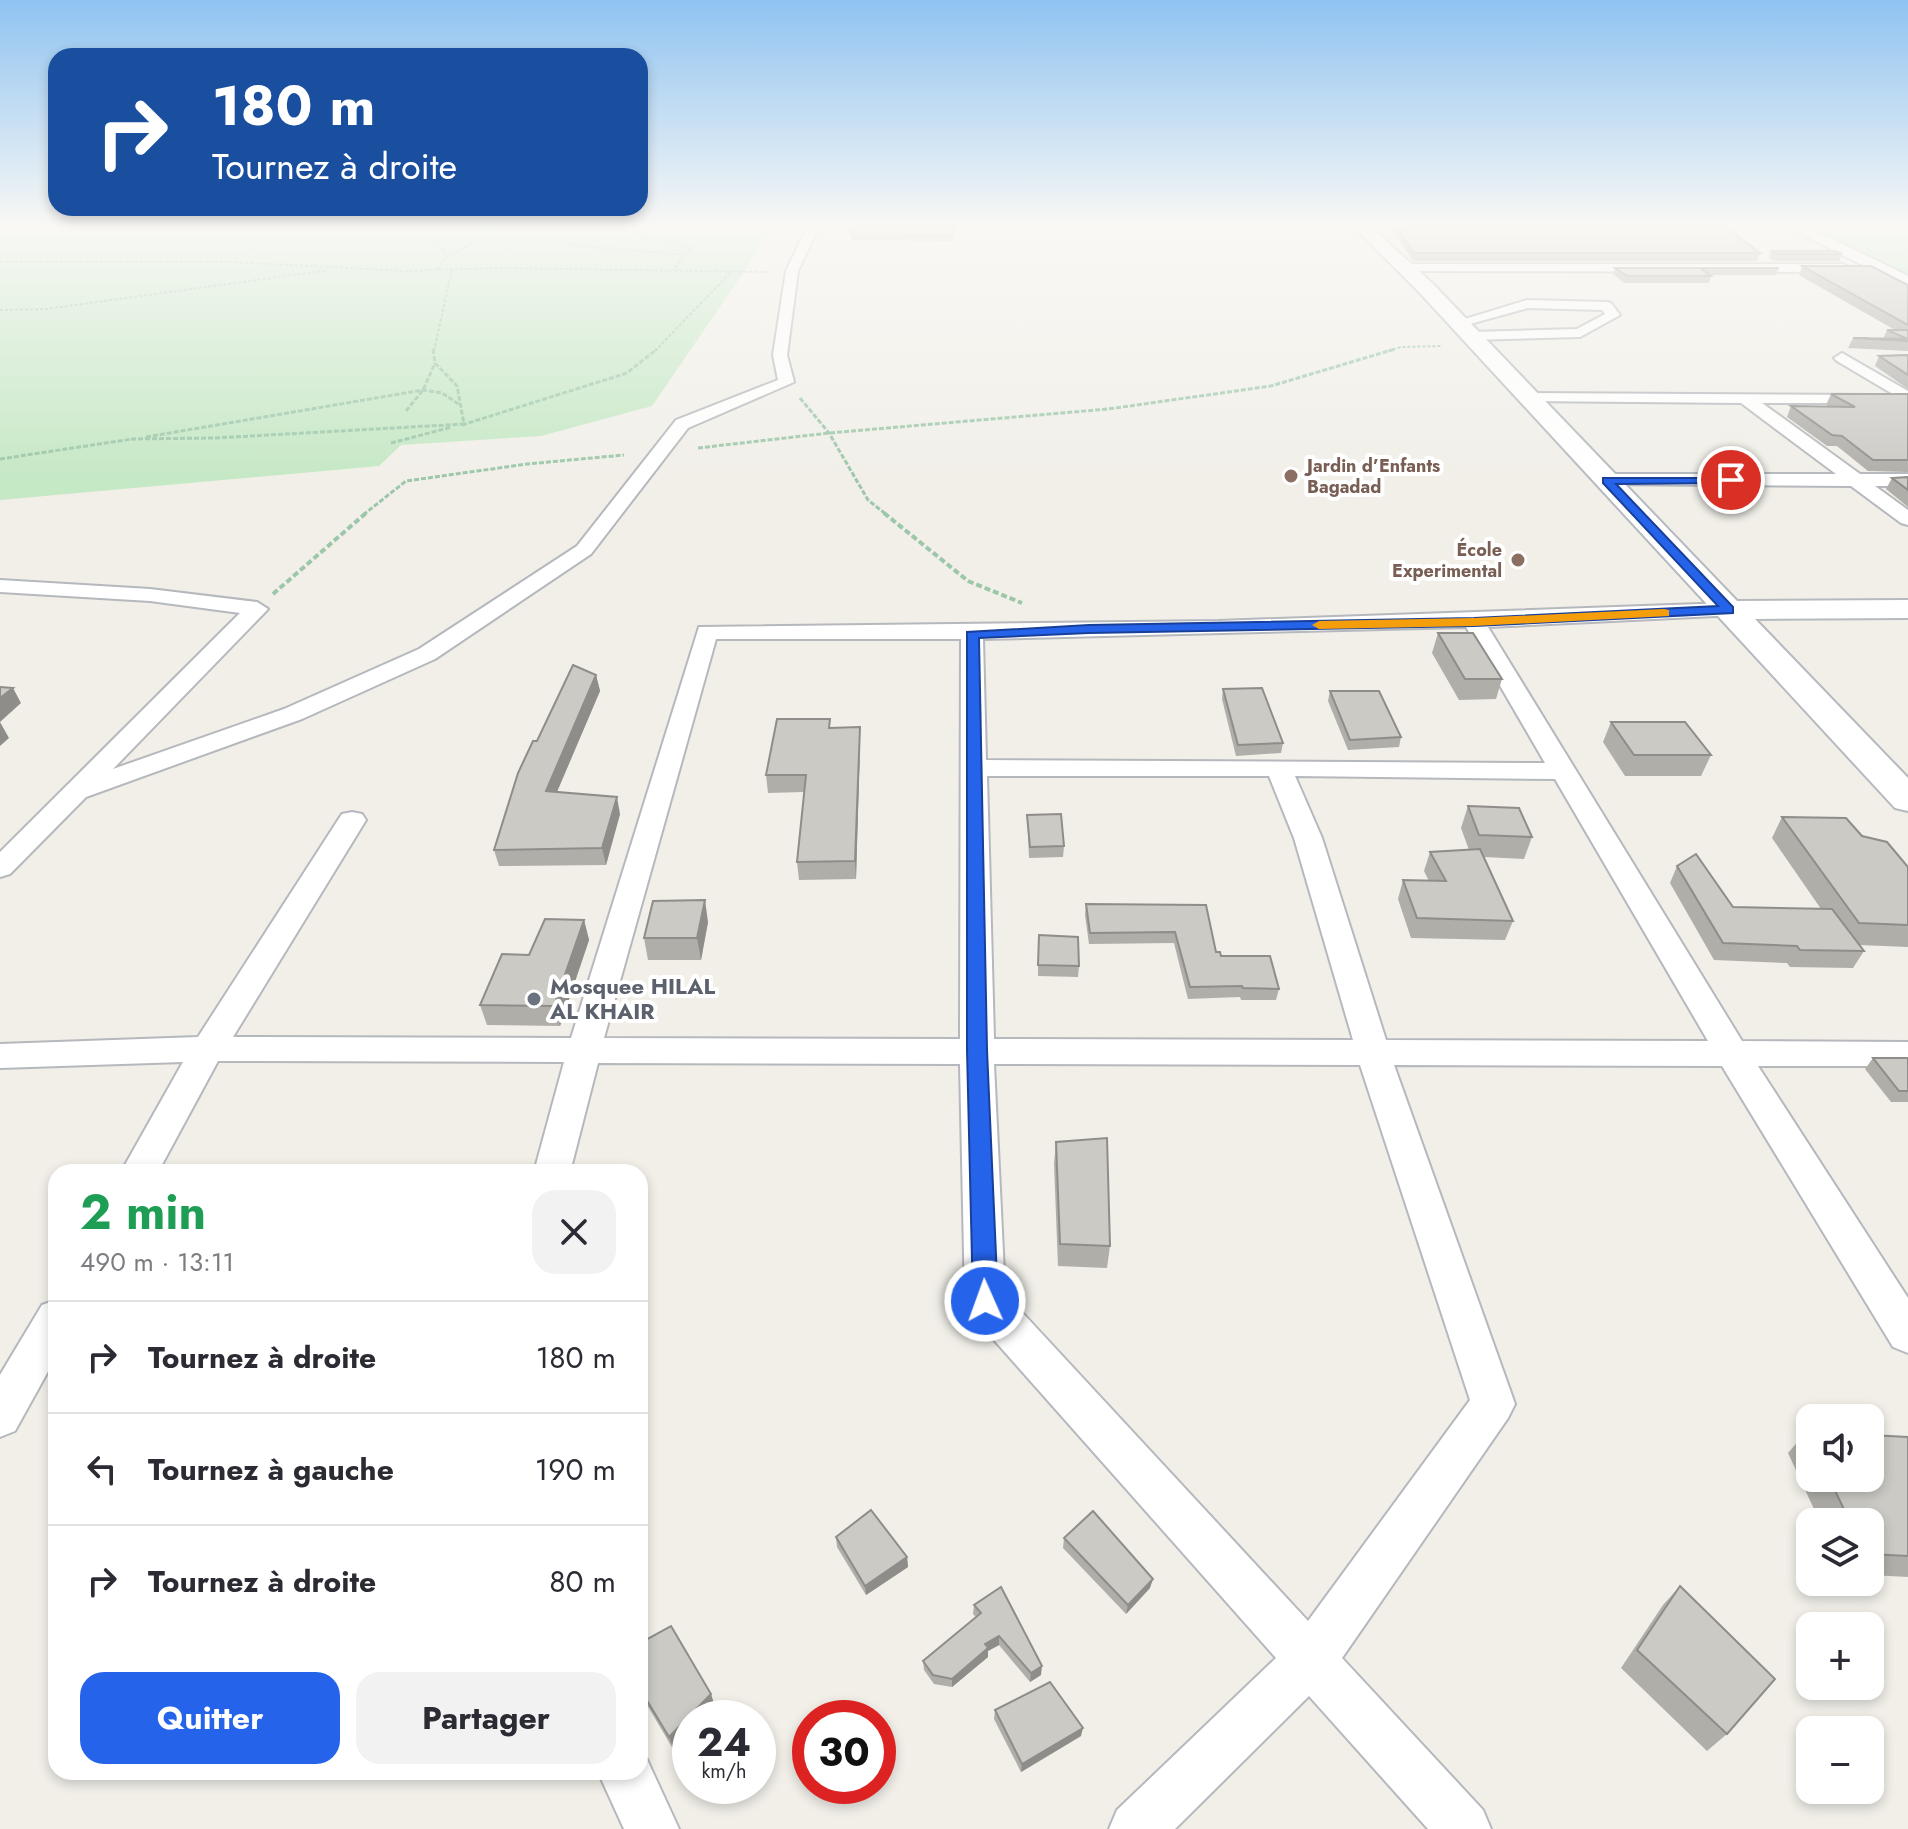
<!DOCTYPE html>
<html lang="fr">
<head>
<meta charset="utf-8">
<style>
  :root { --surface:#fff; --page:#f2f2f3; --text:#2b2b33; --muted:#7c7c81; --line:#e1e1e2; --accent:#2563eb }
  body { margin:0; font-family:Jost,sans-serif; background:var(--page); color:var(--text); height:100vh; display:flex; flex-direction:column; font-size:30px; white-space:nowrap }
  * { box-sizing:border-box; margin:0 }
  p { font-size:26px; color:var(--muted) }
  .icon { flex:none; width:44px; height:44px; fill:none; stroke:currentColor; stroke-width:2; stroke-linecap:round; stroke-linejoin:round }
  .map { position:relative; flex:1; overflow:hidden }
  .drawer { position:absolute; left:48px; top:1164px; width:600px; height:616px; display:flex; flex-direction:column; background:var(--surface); border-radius:24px; box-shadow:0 4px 12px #0003 }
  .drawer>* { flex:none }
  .banner { position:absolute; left:48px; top:48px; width:600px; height:168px; border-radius:24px; box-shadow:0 4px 12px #0003; background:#1a4fa0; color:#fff; overflow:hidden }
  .controls { position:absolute; left:1796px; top:1404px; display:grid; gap:16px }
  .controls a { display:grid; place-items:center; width:88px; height:88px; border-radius:16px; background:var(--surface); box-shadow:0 4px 12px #0003; font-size:40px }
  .speed { position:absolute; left:672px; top:1700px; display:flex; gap:16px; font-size:40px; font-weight:700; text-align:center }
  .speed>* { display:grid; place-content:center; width:104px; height:104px; border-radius:50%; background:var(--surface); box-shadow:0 4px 12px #0003; line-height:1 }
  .speed small { font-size:20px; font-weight:400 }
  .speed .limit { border:12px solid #d22; background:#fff; color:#111 }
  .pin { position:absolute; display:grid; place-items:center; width:68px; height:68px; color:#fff; margin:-34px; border:4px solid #fff; border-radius:50%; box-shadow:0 2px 8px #0007 }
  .me { position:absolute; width:88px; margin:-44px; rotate:358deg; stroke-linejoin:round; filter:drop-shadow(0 0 6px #0008) }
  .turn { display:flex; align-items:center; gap:28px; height:168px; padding:0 32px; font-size:36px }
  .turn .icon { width:104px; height:104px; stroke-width:2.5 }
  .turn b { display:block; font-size:56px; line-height:68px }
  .round { display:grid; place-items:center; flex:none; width:84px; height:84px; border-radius:24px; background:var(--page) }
  .headline { display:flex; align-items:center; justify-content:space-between; height:136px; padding:0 32px }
  h1 { font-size:48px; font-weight:700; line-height:60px; color:#1e9e55 }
  .button { display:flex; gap:16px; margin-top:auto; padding:16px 32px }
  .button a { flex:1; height:92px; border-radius:24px; background:var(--accent); color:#fff; font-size:32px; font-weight:700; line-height:92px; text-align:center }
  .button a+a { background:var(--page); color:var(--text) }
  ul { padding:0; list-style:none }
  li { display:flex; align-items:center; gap:24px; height:112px; padding:0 32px; border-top:2px solid var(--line) }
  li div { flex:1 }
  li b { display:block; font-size:30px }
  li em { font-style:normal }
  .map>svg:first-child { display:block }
  .green { fill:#c5e8c5 }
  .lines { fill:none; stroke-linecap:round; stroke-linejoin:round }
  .street-casing { stroke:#b5b8bc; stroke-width:4 }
  .secondary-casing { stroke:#b6babf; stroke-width:4 }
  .path-far2 { stroke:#9cc7a9; stroke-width:2; stroke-dasharray:3 2; stroke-linecap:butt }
  .path-far1 { stroke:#9cc7a9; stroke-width:3; stroke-dasharray:5 2; stroke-linecap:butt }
  .path { stroke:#9cc7a9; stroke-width:4; stroke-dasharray:6 3; stroke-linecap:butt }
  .street { fill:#fff; fill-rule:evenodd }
  .secondary { fill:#fff; fill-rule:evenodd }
  .wall { fill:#afaea9 }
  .shaded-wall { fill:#8f8d8a }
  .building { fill:#cccac5; stroke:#8f8d8a; stroke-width:2 }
  .route { fill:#2563eb; stroke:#184099; stroke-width:2 }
  .slow { fill:#f59e0b }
  .education-dot { fill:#8d6e63; stroke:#fff; stroke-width:3 }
  .worship-dot { fill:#6b7280; stroke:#fff; stroke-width:3 }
  .labels { text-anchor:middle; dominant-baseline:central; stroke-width:8; stroke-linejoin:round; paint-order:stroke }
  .far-education-label { font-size:18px; font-weight:bold; fill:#785e54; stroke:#fff; text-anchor:start }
  .worship-label { font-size:22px; font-weight:bold; fill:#5b616d; stroke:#fff; text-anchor:start }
</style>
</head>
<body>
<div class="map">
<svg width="1908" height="1829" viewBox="0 0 1908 1829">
  <rect width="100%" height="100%" fill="#f1efe8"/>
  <g class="green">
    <polygon points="0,223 772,223 748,266 652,406 541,436 401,445 379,466 0,500"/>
    <polygon points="1803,223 1908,226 1908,275"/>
  </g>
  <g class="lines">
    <g class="street-casing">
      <g id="street">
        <polygon points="809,223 821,223 798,271 787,355 794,382 688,428 591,554 435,659 302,719 86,797 10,874 0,877 0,852 240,613 150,601 0,592 0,580 150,589 257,602 268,609 113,769 284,709 419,649 577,546 676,420 778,380 773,355 786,271"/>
        <polygon points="1405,264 1843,264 1849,268 1843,272 1401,271 1399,268"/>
        <polygon points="1527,300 1606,302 1611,303 1620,315 1580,337 1470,340 1463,336 1470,332 1577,329 1605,314 1602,310 1528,308 1459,327 1452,323"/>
        <polygon points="1842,353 1908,391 1908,403 1837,361 1834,358"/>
        <polygon points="1530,393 1874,395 1876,398 1868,403 1762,403 1860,474 1908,474 1908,486 1875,486 1908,510 1908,525 1901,523 1851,486 1601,484 1598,480 1601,476 1607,474 1836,474 1741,403 1524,401 1522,398"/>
        <path d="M1728,603L1739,610L1736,615L1488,627L1742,1041L1908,1042V1066H1758L1908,1298V1353L1893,1347L1722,1066L1394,1065L1515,1404L1508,1418L1342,1658L1483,1810L1491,1829H1428L1309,1696L1175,1829H1109L1117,1810L1276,1658L971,1314L965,1301L960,1064L598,1063L570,1172H534L564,1062L218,1061L158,1172H121L183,1062L0,1068V1044L198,1037L338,820L342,814L352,812L362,814L366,820L233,1037L571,1038L699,627L1218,621ZM1466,627L1545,763L986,760L983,639ZM716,639H961L960,1039L604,1038ZM987,776H1269L1294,838L1353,1040L994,1039ZM1295,776L1555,779L1708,1041L1386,1040L1322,838ZM994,1064L1360,1065L1470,1400L1308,1621L1005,1294Z"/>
        <polygon points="56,1300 56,1357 15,1431 0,1437 0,1375 42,1305"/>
        <polygon points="640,1752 644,1753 679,1829 624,1829 598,1772 640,1772"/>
      </g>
    </g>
    <g class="secondary-casing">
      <g id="secondary">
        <polygon points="1350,223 1367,223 1433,284 1737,601 1908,600 1908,618 1755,619 1908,778 1908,811 1895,808 1419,292"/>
        <polygon points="1779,223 1800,223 1908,276 1908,288"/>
      </g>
    </g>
    <g class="path-far2">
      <polyline points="425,223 447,257"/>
      <polyline points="607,223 652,239 691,248 673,270"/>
      <polyline points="563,244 685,255"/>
      <polyline points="0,262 233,262 405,271 497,268 767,272"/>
      <polyline points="438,269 447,257 507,223"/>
      <polyline points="0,310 46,309 329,270"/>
      <polyline points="434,351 452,269"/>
      <polyline points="655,351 731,272"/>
      <polyline points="1388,351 1401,347 1442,346"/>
    </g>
    <g class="path-far1">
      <polyline points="800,398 829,433 868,500 887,515"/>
      <polyline points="406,411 423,390 435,363"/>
      <polyline points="462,425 627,373 657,349"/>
      <polyline points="146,437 423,390 442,393 460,405"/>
      <polyline points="131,439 215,438 464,424 457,386 435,363 433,349"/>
      <polyline points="391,443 452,427"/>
      <polyline points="698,448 829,433 1108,409 1271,386 1395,349"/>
      <polyline points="0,459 132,439"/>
      <polyline points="363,515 406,481 527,464 624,455"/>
    </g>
    <g class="path">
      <polyline points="884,513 968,581 1022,603"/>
      <polyline points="273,594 366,513"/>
    </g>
    <use href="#street" class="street"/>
    <use href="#secondary" class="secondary"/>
  </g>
  <g class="wall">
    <polygon points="857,223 957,223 952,241 852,240 851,234"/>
    <polygon points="1387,223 1529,223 1532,227 1760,253 1757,261 1413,261"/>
    <polygon points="1771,251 1842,254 1840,261 1774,261 1769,258"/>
    <polygon points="1802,266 1908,285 1908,351 1848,348 1853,338 1883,339 1887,330 1895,330 1799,275"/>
    <polygon points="1615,268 1779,268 1776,275 1710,275 1711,276 1709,283 1624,283 1613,274"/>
    <polygon points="1908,355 1908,389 1875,366 1879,356"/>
    <polygon points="1831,394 1908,394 1908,472 1868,471 1837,446 1827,446 1787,417 1791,406 1830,407 1826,405"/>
    <polygon points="1908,477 1908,507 1886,489 1892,478"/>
    <polygon points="1438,633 1502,679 1496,699 1459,700 1432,653"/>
    <polygon points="596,675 600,691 557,792 620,814 606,865 499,866 494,850 537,741"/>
    <polygon points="1223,689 1283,743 1281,753 1236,756 1222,699"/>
    <polygon points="1330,691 1401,737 1399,747 1348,750 1328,701"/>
    <polygon points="1611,722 1711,755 1701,776 1625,776 1603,742"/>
    <polygon points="860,727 860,744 856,879 799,880 797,862 804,792 768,793 766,775 831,728"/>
    <polygon points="1468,806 1532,837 1524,859 1484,857 1513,921 1505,940 1411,938 1398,899 1403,880 1429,881 1424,871 1430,852 1469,850 1461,828"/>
    <polygon points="1027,815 1064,846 1063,857 1029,858"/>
    <polygon points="1782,817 1862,836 1908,867 1908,947 1859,945 1864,951 1853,968 1790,967 1787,963 1714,960 1670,883 1677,866 1733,907 1821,909 1772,838"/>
    <polygon points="1086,904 1206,905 1216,952 1279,989 1276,1000 1241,1000 1240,997 1188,999 1174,943 1089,944 1085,915"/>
    <polygon points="584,920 589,940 560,1026 487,1025 480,1005 529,955"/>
    <polygon points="708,922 701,960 648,960 644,938"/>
    <polygon points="1038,947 1079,966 1078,977 1038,976"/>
    <polygon points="1873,1058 1908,1058 1908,1102 1891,1102 1865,1069"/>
    <polygon points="1056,1142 1110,1246 1107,1268 1058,1266 1054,1164"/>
    <polygon points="1806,1432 1810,1432 1810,1478 1870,1478 1908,1437 1908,1577 1870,1575 1870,1522 1820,1522 1788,1453"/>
    <polygon points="836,1537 907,1557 908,1567 866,1595 837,1547"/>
    <polygon points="1064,1538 1150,1588 1126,1614 1063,1548"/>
    <polygon points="1680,1586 1727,1734 1707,1751 1621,1668 1663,1605"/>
    <polygon points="974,1605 1041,1675 1030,1682 999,1645 988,1651 988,1657 952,1687 934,1684 924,1670 923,1661 976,1617 973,1614"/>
    <polygon points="640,1643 717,1712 711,1718 690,1718 676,1754 640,1693"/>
    <polygon points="995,1710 1081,1736 1021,1772 994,1719"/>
  </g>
  <g class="shaded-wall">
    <polygon points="596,675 600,691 550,808 546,791"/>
    <polygon points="13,688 21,703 0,722 0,698"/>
    <polygon points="0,722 9,738 0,746"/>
    <polygon points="860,727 860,744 856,879 855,861"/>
    <polygon points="617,797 620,814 606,865 602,848"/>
    <polygon points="705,900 708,922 701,960 697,938"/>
    <polygon points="584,920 589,940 560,1026 554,1006"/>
    <polygon points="907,1557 908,1567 866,1595 865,1586"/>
    <polygon points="1153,1579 1150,1588 1126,1614 1128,1605"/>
    <polygon points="999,1636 999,1645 988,1651 988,1657 952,1687 952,1679 985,1644"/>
    <polygon points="1042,1666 1041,1675 1030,1682 1031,1673"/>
    <polygon points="711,1694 717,1712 711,1718 690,1718 690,1739 676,1754 669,1737"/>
    <polygon points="1083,1728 1081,1736 1021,1772 1022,1764"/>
  </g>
  <g class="building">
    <polygon points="857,223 955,223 952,235 851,234"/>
    <polygon points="1394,223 1529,223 1533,227 1533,223 1720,223 1760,253 1414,253"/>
    <polygon points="1771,251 1835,251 1842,254 1777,254"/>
    <polygon points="1802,266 1871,266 1908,285 1908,325"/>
    <polygon points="1615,268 1779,268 1700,268 1711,276 1627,276"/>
    <polygon points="1887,330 1908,330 1908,339"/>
    <polygon points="1853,338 1908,339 1908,341"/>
    <polygon points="1908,355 1908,375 1879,356"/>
    <polygon points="1831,394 1908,394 1908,460 1873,460 1842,436 1832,435 1791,406 1855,407"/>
    <polygon points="1908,477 1908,490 1892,478"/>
    <polygon points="1438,633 1473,633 1502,679 1465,679"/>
    <polygon points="573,665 596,675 546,791 617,797 602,848 494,850 518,773 533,741 537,741"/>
    <polygon points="0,687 13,688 0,698"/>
    <polygon points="1262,688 1283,743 1238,745 1223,689"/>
    <polygon points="1330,691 1379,691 1401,737 1350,740"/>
    <polygon points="777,719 830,719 829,728 860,727 855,861 797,862 806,775 766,775"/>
    <polygon points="1611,722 1685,722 1711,755 1634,755"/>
    <polygon points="1468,806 1519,808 1532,837 1479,835"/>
    <polygon points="1061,814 1064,846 1030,847 1027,815"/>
    <polygon points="1782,817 1846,818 1862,836 1887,842 1908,867 1908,925 1859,923"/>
    <polygon points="1480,849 1513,921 1417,918 1403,880 1446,881 1430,852"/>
    <polygon points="1696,854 1733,907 1832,909 1864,951 1800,950 1797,946 1723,943 1677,866"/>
    <polygon points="705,900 697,938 644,938 653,901"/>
    <polygon points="1086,904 1206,905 1216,952 1220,952 1221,956 1270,956 1279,989 1243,988 1242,986 1190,987 1175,932 1090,933"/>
    <polygon points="545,919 584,920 554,1006 480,1005 502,954 529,955"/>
    <polygon points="1039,935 1078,937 1079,966 1038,965"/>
    <polygon points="1873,1058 1908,1058 1908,1091 1899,1091"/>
    <polygon points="1107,1138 1110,1246 1060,1244 1056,1142"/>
    <polygon points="1870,1435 1908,1437 1908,1556 1870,1554 1870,1522 1850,1522 1829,1478 1870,1478"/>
    <polygon points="871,1510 907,1557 865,1586 836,1537"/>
    <polygon points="1093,1511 1153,1579 1128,1605 1064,1538"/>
    <polygon points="1680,1586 1775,1679 1727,1734 1637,1650"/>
    <polygon points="1001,1587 1042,1666 1031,1673 999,1636 985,1644 988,1648 952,1679 933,1675 923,1661 981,1613 974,1605"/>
    <polygon points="671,1626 711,1694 669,1737 640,1689 640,1643"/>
    <polygon points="1050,1682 1083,1728 1022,1764 995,1710"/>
  </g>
  <linearGradient id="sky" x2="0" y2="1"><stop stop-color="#8fc3f1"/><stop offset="0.47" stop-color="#f9f8f5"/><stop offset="1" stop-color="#f9f8f5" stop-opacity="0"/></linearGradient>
  <rect width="1908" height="479" fill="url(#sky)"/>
  <polygon class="route" points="1603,478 1735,478 1735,482 1731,483 1616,484 1733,607 1733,613 1474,626 1089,633 979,638 987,1050 998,1301 994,1309 985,1312 977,1309 973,1301 967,1050 967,632 1089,625 1474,618 1718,606 1603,483"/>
  <polygon class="slow" points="1664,609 1669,610 1669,616 1474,626 1319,629 1312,625 1319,621 1474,618"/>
  <g class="education-dot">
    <circle cx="1291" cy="476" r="8"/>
    <circle cx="1518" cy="560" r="8"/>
  </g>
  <circle class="worship-dot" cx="534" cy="999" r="8"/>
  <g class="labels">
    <g class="far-education-label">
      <text x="1307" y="466">Jardin d’Enfants<tspan x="1307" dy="21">Bagadad</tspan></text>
      <text x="1502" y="550" text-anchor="end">École<tspan x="1502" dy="21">Experimental</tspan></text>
    </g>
    <g class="worship-label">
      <text x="550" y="986">Mosquee HILAL<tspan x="550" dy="25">AL KHAIR</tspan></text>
    </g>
  </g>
</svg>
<div class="controls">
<a><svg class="icon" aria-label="sound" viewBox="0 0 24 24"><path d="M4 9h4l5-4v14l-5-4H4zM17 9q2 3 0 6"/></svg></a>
<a><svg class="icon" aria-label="layers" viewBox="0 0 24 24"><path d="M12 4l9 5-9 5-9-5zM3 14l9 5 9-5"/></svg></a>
<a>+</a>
<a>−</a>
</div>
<div class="speed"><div>24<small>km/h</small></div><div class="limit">30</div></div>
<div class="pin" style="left:1731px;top:480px;background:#d93025"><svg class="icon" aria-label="arrive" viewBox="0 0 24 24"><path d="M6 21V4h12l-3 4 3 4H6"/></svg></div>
<svg class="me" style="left:985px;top:1301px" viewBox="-20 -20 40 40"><circle r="17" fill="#2563eb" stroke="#fff" stroke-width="3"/><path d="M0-11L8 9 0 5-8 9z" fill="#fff"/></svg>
<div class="banner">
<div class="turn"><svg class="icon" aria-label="right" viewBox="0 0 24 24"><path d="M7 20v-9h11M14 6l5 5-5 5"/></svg><div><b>180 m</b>Tournez à droite</div></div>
</div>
<section class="drawer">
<div class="headline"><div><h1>2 min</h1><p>490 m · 13:11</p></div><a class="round"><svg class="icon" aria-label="close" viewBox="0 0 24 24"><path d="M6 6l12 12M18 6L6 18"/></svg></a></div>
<ul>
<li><svg class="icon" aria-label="right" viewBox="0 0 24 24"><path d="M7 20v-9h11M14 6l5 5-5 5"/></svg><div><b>Tournez à droite</b></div><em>180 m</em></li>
<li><svg class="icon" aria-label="left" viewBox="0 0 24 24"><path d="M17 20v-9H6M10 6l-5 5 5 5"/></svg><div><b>Tournez à gauche</b></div><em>190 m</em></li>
<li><svg class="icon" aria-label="right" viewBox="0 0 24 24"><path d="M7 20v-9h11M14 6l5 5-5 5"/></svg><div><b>Tournez à droite</b></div><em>80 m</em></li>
</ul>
<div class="button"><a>Quitter</a><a>Partager</a></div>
</section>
</div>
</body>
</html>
